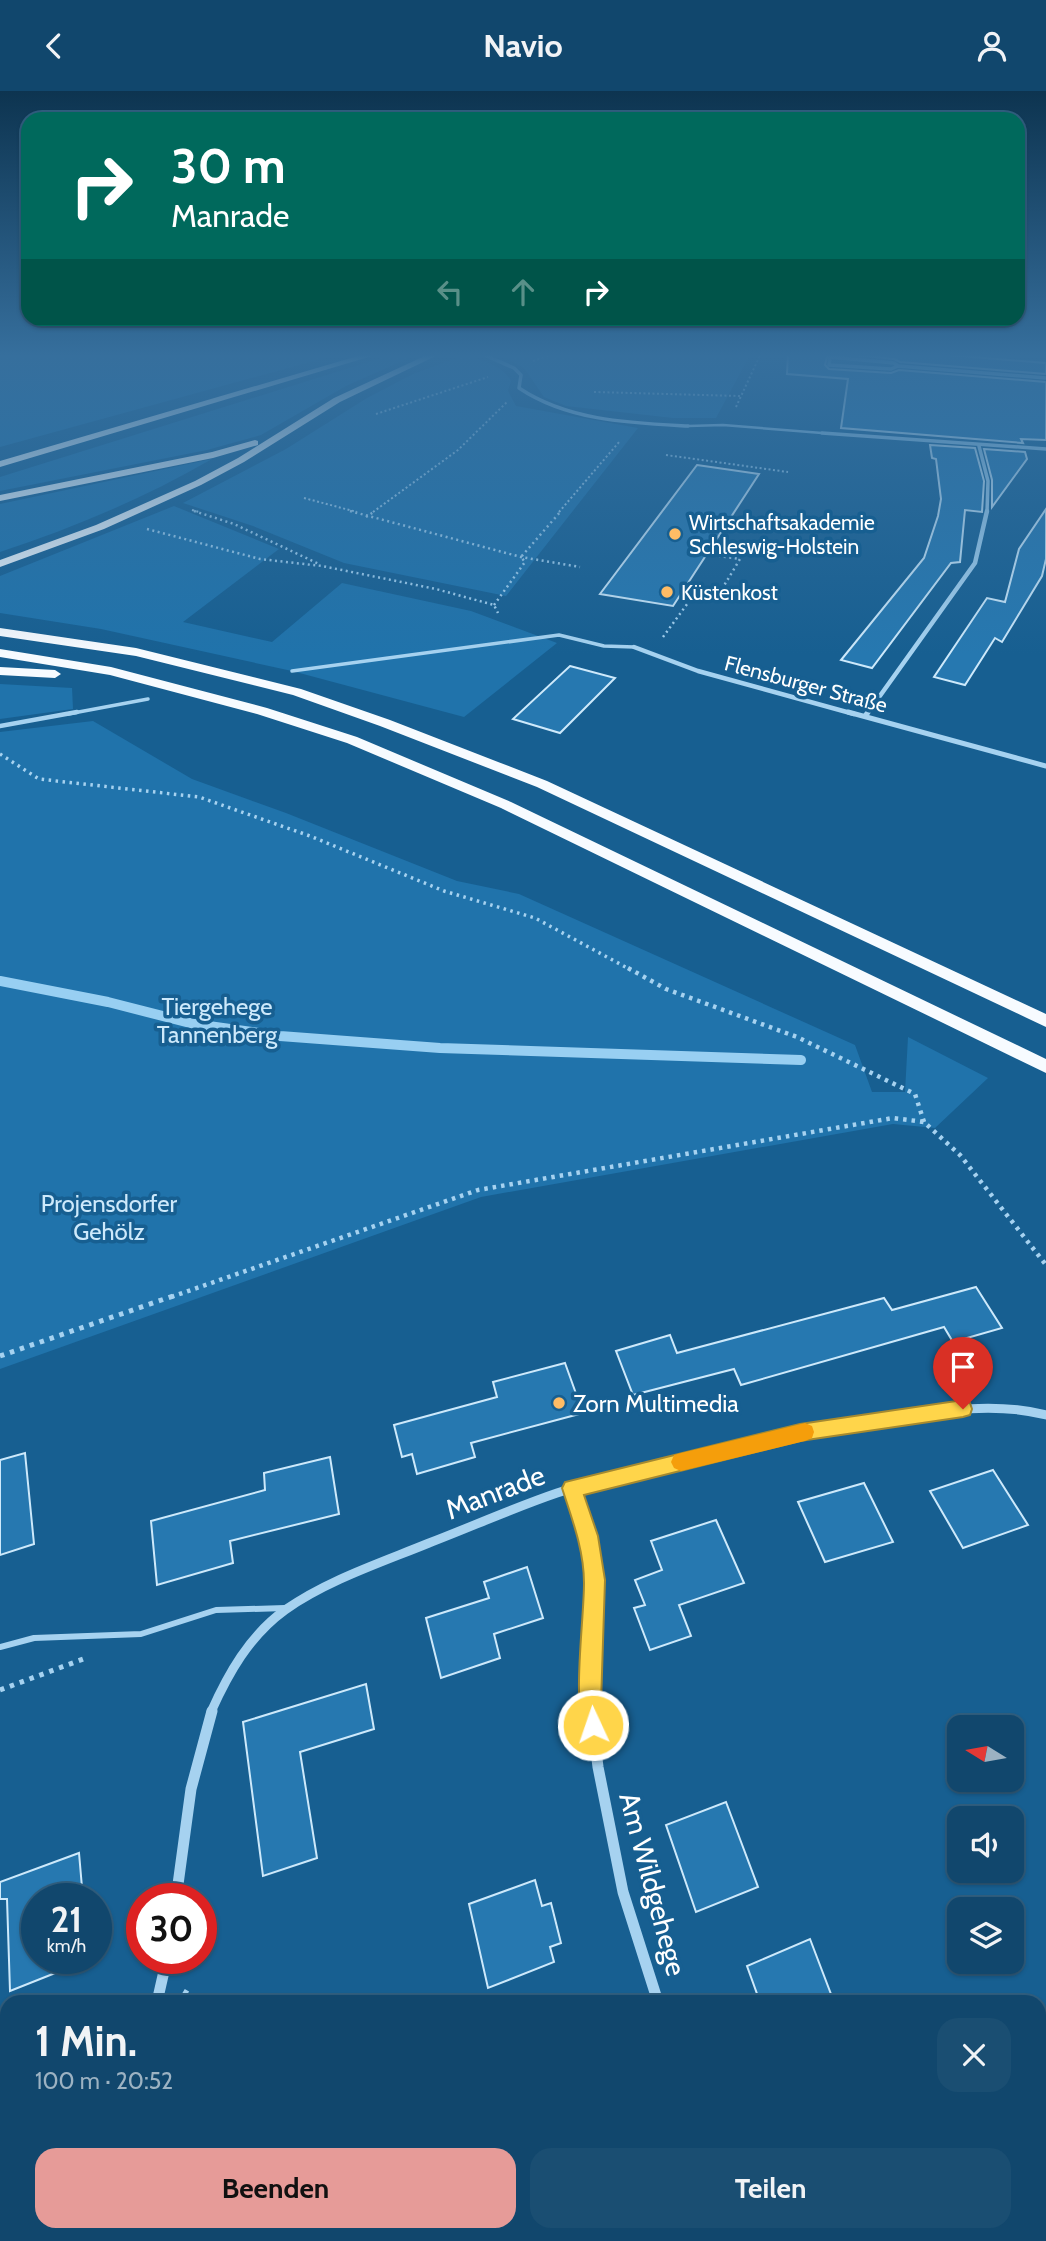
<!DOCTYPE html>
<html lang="de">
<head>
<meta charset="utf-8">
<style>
  :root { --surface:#11476d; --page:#1a4e72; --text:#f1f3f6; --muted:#9cb2c2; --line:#305f80; --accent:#e69b98 }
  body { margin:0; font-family:Cabin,sans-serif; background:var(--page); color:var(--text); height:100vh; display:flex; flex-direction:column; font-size:26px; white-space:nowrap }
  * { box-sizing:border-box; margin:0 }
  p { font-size:23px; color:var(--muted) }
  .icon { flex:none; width:38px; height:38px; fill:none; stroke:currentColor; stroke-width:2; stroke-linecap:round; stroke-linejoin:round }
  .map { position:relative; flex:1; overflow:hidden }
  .panel { position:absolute; left:0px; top:1904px; width:1046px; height:247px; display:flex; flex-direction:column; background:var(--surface); border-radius:21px 21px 0 0; box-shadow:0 2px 5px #0004,0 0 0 2px var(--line) }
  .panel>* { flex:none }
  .banner { position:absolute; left:21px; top:21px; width:1004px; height:214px; border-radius:21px; box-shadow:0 2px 5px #0004,0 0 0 2px var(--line); background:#00695c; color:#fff; overflow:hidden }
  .needle { width:46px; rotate:281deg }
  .fabs { position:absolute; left:947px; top:1624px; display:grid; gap:14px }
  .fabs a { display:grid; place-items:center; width:77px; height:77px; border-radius:14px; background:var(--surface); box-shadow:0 2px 5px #0004,0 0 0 2px var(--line); font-size:35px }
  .speed { position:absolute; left:21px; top:1792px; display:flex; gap:14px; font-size:35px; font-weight:700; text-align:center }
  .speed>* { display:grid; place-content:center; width:91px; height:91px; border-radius:50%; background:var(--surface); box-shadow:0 2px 5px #0004,0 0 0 2px var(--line); line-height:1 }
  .speed small { font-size:18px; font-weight:400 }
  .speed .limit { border:10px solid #d22; background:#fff; color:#111 }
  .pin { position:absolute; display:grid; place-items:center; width:60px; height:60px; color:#fff; margin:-72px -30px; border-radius:50% 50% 50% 0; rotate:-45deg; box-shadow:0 0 7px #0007 }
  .pin .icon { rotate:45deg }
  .me { position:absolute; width:77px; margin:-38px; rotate:357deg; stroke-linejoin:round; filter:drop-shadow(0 0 5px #0008) }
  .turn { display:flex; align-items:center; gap:24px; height:147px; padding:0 35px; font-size:32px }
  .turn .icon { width:91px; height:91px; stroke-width:2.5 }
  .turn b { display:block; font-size:49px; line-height:60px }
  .lanes { display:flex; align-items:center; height:66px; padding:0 35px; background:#0003; justify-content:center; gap:35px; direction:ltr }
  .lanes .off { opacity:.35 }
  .round { display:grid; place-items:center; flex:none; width:74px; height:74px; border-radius:21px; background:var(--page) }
  .overview { display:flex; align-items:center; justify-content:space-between; height:119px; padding:0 35px }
  h1 { font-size:42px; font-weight:700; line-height:52px }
  .action { display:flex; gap:14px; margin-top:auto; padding:14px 35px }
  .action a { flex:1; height:80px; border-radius:21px; background:var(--accent); color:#111; font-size:28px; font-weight:700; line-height:80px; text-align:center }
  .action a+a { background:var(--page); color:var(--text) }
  header { display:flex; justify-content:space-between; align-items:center; height:91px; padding:0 35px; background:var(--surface); font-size:32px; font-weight:700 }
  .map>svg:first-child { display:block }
  .green { fill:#2073ab }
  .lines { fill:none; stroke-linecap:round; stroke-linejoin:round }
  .stream { stroke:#98cff2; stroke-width:10 }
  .building { fill:#2678b0; stroke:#cde9fb; stroke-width:2 }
  .path-far5 { stroke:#a6d2f0; stroke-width:2; stroke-dasharray:2 2.5; stroke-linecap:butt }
  .path-far4 { stroke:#a6d2f0; stroke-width:2.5; stroke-dasharray:2 3.5; stroke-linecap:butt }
  .path-far3 { stroke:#a6d2f0; stroke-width:3.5; stroke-dasharray:2.5 4.5; stroke-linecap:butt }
  .path-far2 { stroke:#a6d2f0; stroke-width:4.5; stroke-dasharray:3.5 5; stroke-linecap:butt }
  .path-far1 { stroke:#a6d2f0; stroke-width:5; stroke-dasharray:4.5 6; stroke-linecap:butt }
  .path { stroke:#a6d2f0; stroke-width:7; stroke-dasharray:5 8; stroke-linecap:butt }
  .service-far3 { stroke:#a6d2f0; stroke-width:2.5 }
  .service-far2 { stroke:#a6d2f0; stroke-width:3.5 }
  .service-far1 { stroke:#a6d2f0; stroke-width:4.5 }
  .service { stroke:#a6d2f0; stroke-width:6 }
  .minor-far4 { stroke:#a6d2f0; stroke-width:3.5 }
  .minor-far3 { stroke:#a6d2f0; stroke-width:4.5 }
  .minor-far2 { stroke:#a6d2f0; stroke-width:5 }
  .minor-far1 { stroke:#a6d2f0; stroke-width:9 }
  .minor { stroke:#a6d2f0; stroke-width:11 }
  .trunk { fill:#f7fbff; fill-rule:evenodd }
  .route { fill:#ffd54a; stroke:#a68a30; stroke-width:2 }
  .slow { fill:#f59e0b }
  .poi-dot { fill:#ffbc65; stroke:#175f91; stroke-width:2.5 }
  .labels { text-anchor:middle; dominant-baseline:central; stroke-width:7; stroke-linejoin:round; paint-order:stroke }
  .far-poi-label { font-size:21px; fill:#fff; stroke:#175f91; text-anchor:start }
  .far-street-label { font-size:21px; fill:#fff; stroke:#175f91 }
  .park-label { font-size:24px; fill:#cde9fb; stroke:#175f91 }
  .poi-label { font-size:24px; fill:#fff; stroke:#175f91; text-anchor:start }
  .near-street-label { font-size:28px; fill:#fff; stroke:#175f91 }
</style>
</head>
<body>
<header><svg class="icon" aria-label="back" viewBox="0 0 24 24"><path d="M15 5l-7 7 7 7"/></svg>Navio<svg class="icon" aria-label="person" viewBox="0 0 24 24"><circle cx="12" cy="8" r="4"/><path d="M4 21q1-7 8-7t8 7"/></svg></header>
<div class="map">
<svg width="1046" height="2150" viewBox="0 0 1046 2150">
  <rect width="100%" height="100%" fill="#175f91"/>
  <g class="green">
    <polygon points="0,262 343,262 0,356"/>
    <polygon points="397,262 409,267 346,295 261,344 207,359 0,400 0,386"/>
    <polygon points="495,262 751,262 716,327 673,327 566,315 544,306 524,277"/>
    <path d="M465,264C481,270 502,273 511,290L508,300L516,315L638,337L506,505L344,472L253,435L183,412L286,358L367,307L413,283Z"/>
    <path d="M212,368C145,407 73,437 0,461V413Z"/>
    <polygon points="174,415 279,458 183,531 272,551 342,492 471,520 557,552 464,626 292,580 101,538 0,522 0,485"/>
    <polygon points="0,593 72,597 73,618 0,628"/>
    <polygon points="93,630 192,688 286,722 457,790 519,803 855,954 872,1001 905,1001 908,946 988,987 935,1037 893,1033 481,1106 0,1278 0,641"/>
  </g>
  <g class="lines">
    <polyline class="stream" points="0,890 108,911 194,933 280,945 440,957 801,969"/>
  </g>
  <g class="building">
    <polygon points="788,262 828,262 825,274 829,278 891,282 899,279 1046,291 1046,349 1021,348 1023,352 841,337 848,288 787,283"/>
    <polygon points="837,262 924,262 1046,272 1046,283 900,271 894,268"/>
    <polygon points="930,354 975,357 984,390 982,421 965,419 960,471 951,472 872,577 841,569 924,467 938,425 941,408 936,368 932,367"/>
    <polygon points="984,358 1025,361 1027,368 992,416 992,389"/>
    <polygon points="697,374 759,383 673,515 600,503"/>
    <polygon points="1046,418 1046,468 1042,485 1002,551 995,547 965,594 934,586 987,507 1005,511 1019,458"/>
    <polygon points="570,575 615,587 560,642 513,628"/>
    <polygon points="976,1196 1002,1237 953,1251 944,1236 741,1294 734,1278 633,1304 616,1260 670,1244 677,1262 884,1207 892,1219"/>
    <polygon points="565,1272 583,1322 471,1352 475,1366 417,1383 412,1363 402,1366 394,1334 497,1306 493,1291"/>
    <polygon points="25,1362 34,1453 0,1464 0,1369"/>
    <polygon points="330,1366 339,1423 230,1450 233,1472 157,1494 151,1430 265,1399 264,1382"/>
    <polygon points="993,1379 1028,1434 963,1457 930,1400"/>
    <polygon points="864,1392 893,1451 825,1471 798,1411"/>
    <polygon points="716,1429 744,1492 679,1514 691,1545 650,1559 634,1517 645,1514 635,1489 662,1479 651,1450"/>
    <polygon points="527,1476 543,1527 494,1543 500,1567 441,1587 426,1527 489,1507 484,1491"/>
    <polygon points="366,1593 374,1638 300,1661 317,1767 263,1785 243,1631"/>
    <polygon points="726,1711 758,1796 696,1821 666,1734"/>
    <polygon points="79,1762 83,1808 37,1808 37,1867 88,1867 88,1869 10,1900 7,1808 0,1808 0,1791"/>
    <polygon points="535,1789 542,1815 551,1812 561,1852 550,1856 554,1871 488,1897 469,1813"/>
    <polygon points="810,1848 834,1911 760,1911 747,1875"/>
  </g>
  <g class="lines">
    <g class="path-far5">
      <polyline points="533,270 555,262"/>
      <polyline points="594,301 740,305"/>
      <polyline points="736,316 761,262"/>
      <polyline points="376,323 488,286"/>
      <polyline points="666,364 788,381"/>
      <polyline points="304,407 357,421"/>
      <polyline points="192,419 199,421"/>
      <polyline points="373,421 458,359 507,311"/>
      <polyline points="559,421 620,350"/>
    </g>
    <g class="path-far4">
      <polyline points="194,420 234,433 319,473"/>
      <polyline points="350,420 521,466 580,476"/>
      <polyline points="366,426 375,420"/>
      <polyline points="147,438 260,468 322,475 436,498 494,514 498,522"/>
      <polyline points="494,514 525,471 521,466 561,420"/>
      <polyline points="663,546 693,505 719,503 740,468 719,465"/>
    </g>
    <polyline class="path-far3" points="0,663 39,688 199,706 310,745 444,800 535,827 631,879"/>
    <g class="path-far2">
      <polyline points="628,877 666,898 797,946 915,1003 924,1031"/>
      <polyline points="171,1206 478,1099 893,1027 924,1031 960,1064 1046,1174"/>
    </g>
    <g class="path-far1">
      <polyline points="0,1265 176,1204"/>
      <polyline points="0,1599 86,1567"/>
    </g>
    <g class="path">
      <polyline points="183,1901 200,1911"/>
      <polyline points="228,2144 229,2150"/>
    </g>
    <polyline class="service-far3" points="688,335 723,334 822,342"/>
    <g class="service-far2">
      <polyline points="292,580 559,544 604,555 634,556"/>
      <polyline points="68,623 148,608"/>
    </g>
    <polyline class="service-far1" points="0,635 77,621"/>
    <polyline class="service" points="0,1556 34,1547 141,1543 216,1519 285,1517"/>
    <g class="minor-far4">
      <path d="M480,262L514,277L521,284L519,297C568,330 631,332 688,335"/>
      <polygon points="830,266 894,272 898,275 891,278 829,274"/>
      <polyline points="898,275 1046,287"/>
      <polyline points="822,342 1046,358"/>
      <polyline points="979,355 988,390 987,421"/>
    </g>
    <g class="minor-far3">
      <polyline points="634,556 698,580 854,623"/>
      <polyline points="867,623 975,472 987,420"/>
    </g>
    <g class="minor-far2">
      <polyline points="848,621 1046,675"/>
      <polyline points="865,625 868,621"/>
    </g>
    <g class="minor-far1">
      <polyline points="572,1397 588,1445 595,1489 591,1621"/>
      <path d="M211,1621C228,1583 249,1545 285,1519C328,1489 380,1472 429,1452C471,1436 513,1417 557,1402C659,1369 766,1347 873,1331C930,1322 988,1309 1046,1324"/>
    </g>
    <g class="minor">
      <polyline points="591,1620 598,1676 623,1801 658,1911"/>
      <polyline points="176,1808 191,1698 212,1620"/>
      <polyline points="157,1911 167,1867"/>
      <polyline points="0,2137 7,2133"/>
      <polyline points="733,2144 735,2150"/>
    </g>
    <g class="trunk">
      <polygon points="368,262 382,262 0,376 0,370"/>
      <polygon points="431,262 442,262 340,311 244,371 201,394 104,438 0,476 0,469 96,434 195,390 238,367 334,307"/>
      <polygon points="255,349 258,350 258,354 213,367 0,410 0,404 212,361"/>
      <polygon points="0,537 136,557 301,598 390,629 547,690 1046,923 1046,936 537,696 380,635 293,604 136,565 0,545"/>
      <polygon points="0,558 111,576 267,617 357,646 511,711 1046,968 1046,982 501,717 347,652 257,623 110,584 0,566"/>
      <polygon points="0,576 55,579 61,583 55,587 0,584"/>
    </g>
  </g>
  <linearGradient id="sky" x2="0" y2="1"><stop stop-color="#0d3450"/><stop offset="0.47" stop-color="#366f9d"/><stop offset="1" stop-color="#366f9d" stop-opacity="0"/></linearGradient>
  <rect width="1046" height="563" fill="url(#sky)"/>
  <path class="route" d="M963,1309L970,1312L972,1318L970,1324L963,1326L800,1350L584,1404L598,1445L605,1489L601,1613L604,1634L601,1642L593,1645L585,1642C572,1610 584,1530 584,1492C584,1459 572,1428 562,1397L565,1391L800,1333Z"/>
  <polygon class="slow" points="805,1332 812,1335 814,1341 812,1347 805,1350 681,1380 674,1377 671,1371 674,1364 681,1362"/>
  <g class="poi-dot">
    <circle cx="675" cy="443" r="7"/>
    <circle cx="667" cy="501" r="7"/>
    <circle cx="559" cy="1312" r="7"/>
  </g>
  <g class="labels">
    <g class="far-poi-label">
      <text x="689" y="431">Wirtschaftsakademie<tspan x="689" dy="24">Schleswig-Holstein</tspan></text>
      <text x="681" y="501">Küstenkost</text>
    </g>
    <g class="far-street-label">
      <text transform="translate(806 593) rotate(15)">Flensburger Straße</text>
    </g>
    <g class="park-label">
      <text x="217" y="915">Tiergehege<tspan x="217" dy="28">Tannenberg</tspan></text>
      <text x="109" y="1112">Projensdorfer<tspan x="109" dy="28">Gehölz</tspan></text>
    </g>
    <g class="poi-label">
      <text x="573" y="1312">Zorn Multimedia</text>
    </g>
    <g class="near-street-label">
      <text transform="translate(495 1401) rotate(-21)">Manrade</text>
      <text transform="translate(653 1793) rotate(75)">Am Wildgehege</text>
    </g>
  </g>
</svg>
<div class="fabs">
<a><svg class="needle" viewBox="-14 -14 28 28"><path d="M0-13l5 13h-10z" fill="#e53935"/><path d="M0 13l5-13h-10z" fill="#9cb2c2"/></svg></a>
<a><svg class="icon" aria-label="sound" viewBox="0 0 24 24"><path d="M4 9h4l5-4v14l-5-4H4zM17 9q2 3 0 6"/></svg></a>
<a><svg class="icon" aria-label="layers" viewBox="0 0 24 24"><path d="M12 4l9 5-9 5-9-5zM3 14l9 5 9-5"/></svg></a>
</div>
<div class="speed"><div>21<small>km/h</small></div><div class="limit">30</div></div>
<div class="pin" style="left:963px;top:1318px;background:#d93025"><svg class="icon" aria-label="arrive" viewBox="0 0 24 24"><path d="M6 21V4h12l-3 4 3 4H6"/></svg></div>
<svg class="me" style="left:593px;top:1634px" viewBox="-20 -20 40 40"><circle r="17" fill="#ffd54a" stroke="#fff" stroke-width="3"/><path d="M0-11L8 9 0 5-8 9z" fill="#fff"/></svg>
<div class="banner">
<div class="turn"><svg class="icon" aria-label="right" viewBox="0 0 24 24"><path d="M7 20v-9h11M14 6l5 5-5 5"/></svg><div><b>30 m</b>Manrade</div></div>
<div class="lanes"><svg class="icon off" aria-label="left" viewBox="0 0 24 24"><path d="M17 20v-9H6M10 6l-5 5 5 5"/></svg><svg class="icon off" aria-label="ahead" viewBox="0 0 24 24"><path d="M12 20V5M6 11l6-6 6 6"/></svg><svg class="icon" aria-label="right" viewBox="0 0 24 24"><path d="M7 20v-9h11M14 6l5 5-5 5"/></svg></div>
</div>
<section class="panel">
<div class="overview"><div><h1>1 Min.</h1><p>100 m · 20:52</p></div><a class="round"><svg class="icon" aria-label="close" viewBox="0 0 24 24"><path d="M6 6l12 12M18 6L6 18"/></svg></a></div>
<div class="action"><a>Beenden</a><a>Teilen</a></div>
</section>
</div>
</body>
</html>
